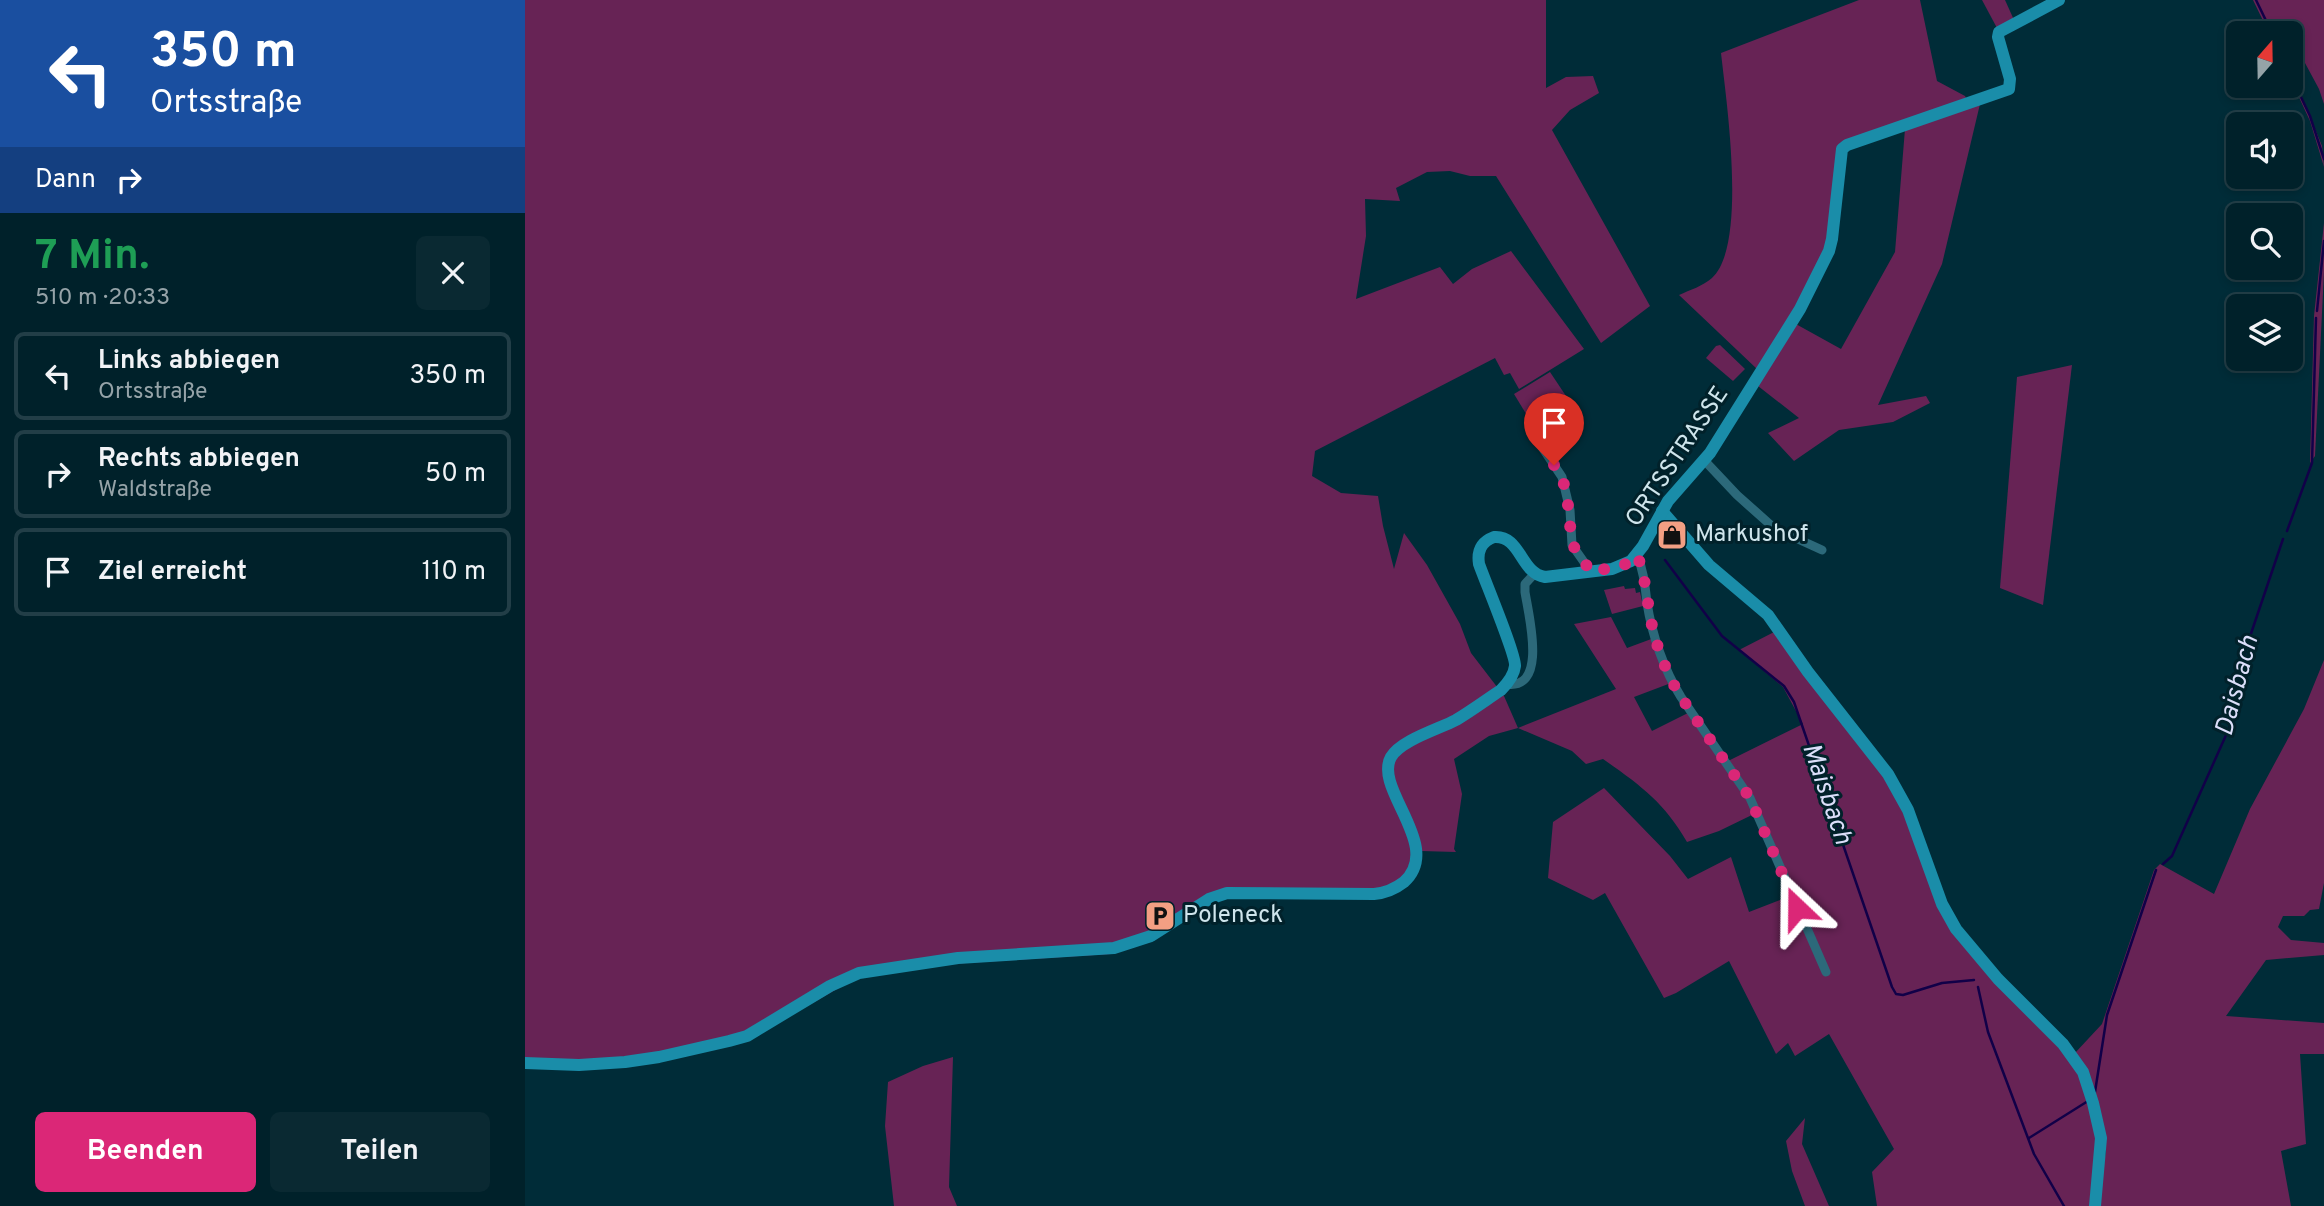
<!DOCTYPE html>
<html lang="de">
<head>
<meta charset="utf-8">
<style>
  :root { --surface:#00212a; --page:#0a2932; --text:#f1f3f6; --muted:#95a3a8; --line:#223e47; --accent:#db2777 }
  body { margin:0; font-family:Overpass,sans-serif; background:var(--page); color:var(--text); height:100vh; display:flex; flex-direction:column; font-size:26px; white-space:nowrap }
  * { box-sizing:border-box; margin:0 }
  p { font-size:23px; color:var(--muted) }
  .icon { flex:none; width:38px; height:38px; fill:none; stroke:currentColor; stroke-width:2; stroke-linecap:round; stroke-linejoin:round }
  .map { position:relative; flex:1; overflow:hidden }
  .sheet { display:flex; flex-direction:column; background:var(--surface); width:525px }
  .sheet>* { flex:none }
  .hud { background:#1a4fa0; color:#fff; overflow:hidden }
  .needle { width:46px; rotate:20deg }
  .controls { position:absolute; left:1701px; top:21px; display:grid; gap:14px }
  .controls a { display:grid; place-items:center; width:77px; height:77px; border-radius:10px; background:var(--surface); box-shadow:0 4px 10px #0003,0 0 0 2px var(--line); font-size:35px }
  .pin { position:absolute; display:grid; place-items:center; width:60px; height:60px; color:#fff; margin:-72px -30px; border-radius:50% 50% 50% 0; rotate:-45deg; box-shadow:0 0 7px #0007 }
  .pin .icon { rotate:45deg }
  .me { position:absolute; width:77px; margin:-38px; rotate:337deg; stroke-linejoin:round; filter:drop-shadow(0 0 5px #0008) }
  .turn { display:flex; align-items:center; gap:24px; height:147px; padding:0 35px; font-size:32px }
  .turn .icon { width:91px; height:91px; stroke-width:2.5 }
  .turn b { display:block; font-size:49px; line-height:60px }
  .then { display:flex; align-items:center; height:66px; padding:0 35px; background:#0003; gap:14px; font-size:26px }
  .round { display:grid; place-items:center; flex:none; width:74px; height:74px; border-radius:10px; background:var(--page) }
  .summary { display:flex; align-items:center; justify-content:space-between; height:119px; padding:0 35px }
  h1 { font-size:42px; font-weight:700; line-height:52px; color:#1e9e55 }
  .button { display:flex; gap:14px; margin-top:auto; padding:14px 35px }
  .button a { flex:1; height:80px; border-radius:10px; background:var(--accent); color:#fff; font-size:28px; font-weight:700; line-height:80px; text-align:center }
  .button a+a { background:var(--page); color:var(--text) }
  ul { padding:0; list-style:none }
  li { display:flex; align-items:center; gap:21px; height:88px; margin:0 14px 10px; padding:0 21px; border:4px solid var(--line); border-radius:10px }
  li div { flex:1 }
  li b { display:block; font-size:26px }
  li em { font-style:normal }
  main { display:flex; flex:1; min-height:0 }
  .map>svg:first-child { display:block }
  .green { fill:#672355 }
  .lines { fill:none; stroke-linecap:round; stroke-linejoin:round }
  .stream { stroke:#110048; stroke-width:2.5 }
  .street { stroke:#2c697a; stroke-width:9 }
  .secondary { stroke:#1a8da9; stroke-width:12 }
  .route { stroke:#db2777; stroke-width:12; stroke-dasharray:0 21.6 }
  .labels { text-anchor:middle; dominant-baseline:central; stroke-width:6; stroke-linejoin:round; paint-order:stroke }
  .street-label { font-size:24px; fill:#cfe5ec; stroke:#01212a }
  .poi-label { font-size:24px; fill:#cfe5ec; stroke:#01212a; text-anchor:start }
  .water-label { font-size:26px; font-style:italic; fill:#dbdef9; stroke:#01212a }
</style>
</head>
<body>
<main>
<section class="sheet">
<div class="hud">
<div class="turn"><svg class="icon" aria-label="left" viewBox="0 0 24 24"><path d="M17 20v-9H6M10 6l-5 5 5 5"/></svg><div><b>350 m</b>Ortsstraße</div></div>
<div class="then">Dann<svg class="icon" aria-label="right" viewBox="0 0 24 24"><path d="M7 20v-9h11M14 6l5 5-5 5"/></svg></div>
</div>
<div class="summary"><div><h1>7 Min.</h1><p>510 m · 20:33</p></div><a class="round"><svg class="icon" aria-label="close" viewBox="0 0 24 24"><path d="M6 6l12 12M18 6L6 18"/></svg></a></div>
<ul>
<li><svg class="icon" aria-label="left" viewBox="0 0 24 24"><path d="M17 20v-9H6M10 6l-5 5 5 5"/></svg><div><b>Links abbiegen</b><p>Ortsstraße</p></div><em>350 m</em></li>
<li><svg class="icon" aria-label="right" viewBox="0 0 24 24"><path d="M7 20v-9h11M14 6l5 5-5 5"/></svg><div><b>Rechts abbiegen</b><p>Waldstraße</p></div><em>50 m</em></li>
<li><svg class="icon" aria-label="arrive" viewBox="0 0 24 24"><path d="M6 21V4h12l-3 4 3 4H6"/></svg><div><b>Ziel erreicht</b></div><em>110 m</em></li>
</ul>
<div class="button"><a>Beenden</a><a>Teilen</a></div>
</section>
<div class="map">
<svg width="1799" height="1206" viewBox="0 0 1799 1206">
  <rect width="100%" height="100%" fill="#002c38"/>
  <g class="green">
    <path d="M0,0H1021V88L1041,77L1068,76L1074,93L1045,110L1027,130L1125,306L1076,343L971,176H945L925,171L902,172L871,188L875,201L840,199L841,236L831,299L915,267L928,284L947,269L986,251L1059,349L994,389L985,373L979,375L970,358L790,451L787,476L816,493L853,496L858,526L869,569L879,533L902,565L935,624L946,653L979,696L993,728L1091,689L1049,624L1086,617L1102,648L1129,638L1146,683L1109,697L1127,731L1163,713L1199,763L1278,724L1258,687L1214,650L1253,630L1364,778L1418,911L1552,1067L1574,1137L1568,1206H1352L1347,1172L1369,1149L1304,1034L1270,1056L1263,1043L1251,1054L1204,961L1151,993L1139,998L1080,893L1068,900L1023,878L1028,822L1079,788L1145,856L1163,879L1206,857L1224,912L1265,896L1229,814L1194,831L1162,842C1139,802 1115,785 1078,759L1061,764L1047,751L993,728L964,736L929,759L937,794L929,849L931,852L896,851C888,879 889,888 859,896L709,895L666,913L594,952L586,954L411,965L331,978L222,1041L132,1062L0,1065Z"/>
    <path d="M1334,0H1395L1412,81L1440,96L1442,100L1314,148L1302,249L1270,310L1232,369L1154,295C1165,290 1178,286 1187,278C1223,245 1201,99 1196,53Z"/>
    <polygon points="1457,0 1480,0 1489,20 1472,28"/>
    <polygon points="1728,0 1799,0 1799,104 1794,89 1780,63 1766,70 1797,146 1799,167 1785,121 1766,80 1766,33 1744,33"/>
    <polygon points="1455,104 1417,264 1353,405 1401,396 1405,403 1368,422 1314,430 1269,461 1243,433 1274,418 1233,386 1269,323 1316,349 1370,252 1380,129"/>
    <polygon points="1799,223 1799,272 1790,456 1785,463 1789,316"/>
    <polygon points="1195,345 1220,369 1208,381 1181,358 1191,346"/>
    <polygon points="1547,365 1518,605 1475,588 1492,377"/>
    <polygon points="1025,372 1055,417 1018,442 989,394"/>
    <polygon points="1099,586 1100,589 1110,588 1111,593 1115,592 1118,606 1087,614 1079,590"/>
    <polygon points="1799,660 1799,883 1794,909 1785,910 1779,916 1758,916 1753,927 1766,940 1799,943 1799,955 1741,960 1701,1016 1799,1023 1799,1054 1775,1054 1781,1144 1756,1151 1766,1206 1573,1206 1581,1150 1550,1053 1577,1024 1629,870 1635,864 1689,894 1725,809 1779,709"/>
    <polygon points="428,1057 424,1187 432,1206 369,1206 360,1126 363,1082 398,1066"/>
    <polygon points="1280,1118 1277,1144 1304,1206 1280,1206 1267,1171 1261,1141"/>
  </g>
  <g class="lines">
    <g class="stream">
      <polyline points="1731,0 1747,33"/>
      <polyline points="1766,76 1785,116 1799,159"/>
      <polyline points="1792,311 1799,241"/>
      <polyline points="1762,531 1787,463 1791,318"/>
      <polyline points="1140,560 1197,636 1259,686 1269,702 1367,987 1371,994 1378,995 1417,983 1449,980"/>
      <polyline points="1638,864 1647,856 1710,715 1714,705 1712,675 1758,539"/>
      <polyline points="1453,987 1463,1032 1509,1154 1539,1206"/>
      <polyline points="1570,1092 1582,1015 1631,870"/>
      <polyline points="1504,1138 1563,1101"/>
    </g>
    <g class="street">
      <polyline points="1013,441 1037,477 1045,510 1047,545 1066,572"/>
      <polyline points="1179,460 1212,495 1249,528 1297,550"/>
      <path d="M1112,555C1119,572 1120,586 1122,603C1127,635 1139,670 1156,697L1225,798L1301,972"/>
      <path d="M981,684C1024,691 1003,613 1000,592V584L1010,573"/>
    </g>
    <g class="secondary">
      <polyline points="1137,511 1184,565 1243,615 1283,672 1363,774 1383,810 1417,904 1431,929 1473,979 1538,1044 1558,1072 1568,1103 1576,1138 1570,1206"/>
      <path d="M0,1063L54,1065L100,1062L134,1057L204,1041L222,1036L305,986L334,973L433,958L589,948L626,936L684,899L702,893L849,894C860,893 870,889 879,882C919,846 848,789 866,757C876,740 914,729 931,720C946,711 961,700 976,690C982,684 989,675 990,666C991,655 960,581 954,564C952,551 956,542 969,537C996,535 995,573 1020,577L1087,569L1106,561L1118,546L1143,501L1185,453L1275,309L1304,251L1307,239L1317,149L1322,145L1484,89L1485,79L1473,37L1474,32L1534,0"/>
    </g>
  </g>
  <g class="lines">
    <path class="route" d="M1029,465L1037,477L1042,496L1047,544L1066,572L1099,565L1112,555C1119,572 1120,586 1123,603C1127,635 1139,670 1156,697L1225,798L1272,908"/>
  </g>
  <defs>
    <g id="shop-square" transform="scale(1.575)"><rect x="-9" y="-9" width="18" height="18" rx="4" fill="#f39f83" stroke="#01212a"/><path d="M-5-2.5h2.3a2.7 3.5 0 0 1 5.4 0H5L5.5 6h-11ZM-1.5-2.5h3a1.5 2.3 0 0 0-3 0Z" fill="#111"/></g>
    <g id="parking-square" transform="scale(1.575)"><rect x="-9" y="-9" width="18" height="18" rx="4" fill="#f39f83" stroke="#01212a"/><path d="M-3.5-5.5H1a3.5 3.5 0 0 1 0 7H-1V5.5H-3.5ZM-1-3.4V-.6H.8a1.4 1.4 0 0 0 0-2.8Z" fill="#111"/></g>
  </defs>
  <g fill-rule="evenodd">
    <use href="#shop-square" x="1147" y="535"/>
    <use href="#parking-square" x="635" y="916"/>
  </g>
  <g class="labels">
    <g class="street-label">
      <text transform="translate(1153 457) rotate(-56)">ORTSSTRASSE</text>
    </g>
    <g class="poi-label">
      <text x="1170" y="535">Markushof</text>
      <text x="658" y="916">Poleneck</text>
    </g>
    <g class="water-label">
      <text transform="translate(1713 686) rotate(-75)">Daisbach</text>
      <text transform="translate(1301 794) rotate(71)">Maisbach</text>
    </g>
  </g>
</svg>
<div class="controls">
<a><svg class="needle" viewBox="-14 -14 28 28"><path d="M0-13l5 13h-10z" fill="#e53935"/><path d="M0 13l5-13h-10z" fill="#95a3a8"/></svg></a>
<a><svg class="icon" aria-label="sound" viewBox="0 0 24 24"><path d="M4 9h4l5-4v14l-5-4H4zM17 9q2 3 0 6"/></svg></a>
<a><svg class="icon" aria-label="search" viewBox="0 0 24 24"><circle cx="10" cy="10" r="6"/><path d="M15 15l6 6"/></svg></a>
<a><svg class="icon" aria-label="layers" viewBox="0 0 24 24"><path d="M12 4l9 5-9 5-9-5zM3 14l9 5 9-5"/></svg></a>
</div>
<div class="pin" style="left:1029px;top:465px;background:#d93025"><svg class="icon" aria-label="arrive" viewBox="0 0 24 24"><path d="M6 21V4h12l-3 4 3 4H6"/></svg></div>
<svg class="me" style="left:1272px;top:908px" viewBox="-20 -20 40 40"><path d="M0-17L14 15 0 8-14 15z" fill="#db2777" stroke="#fff" stroke-width="4"/></svg>
</div>
</main>
</body>
</html>
